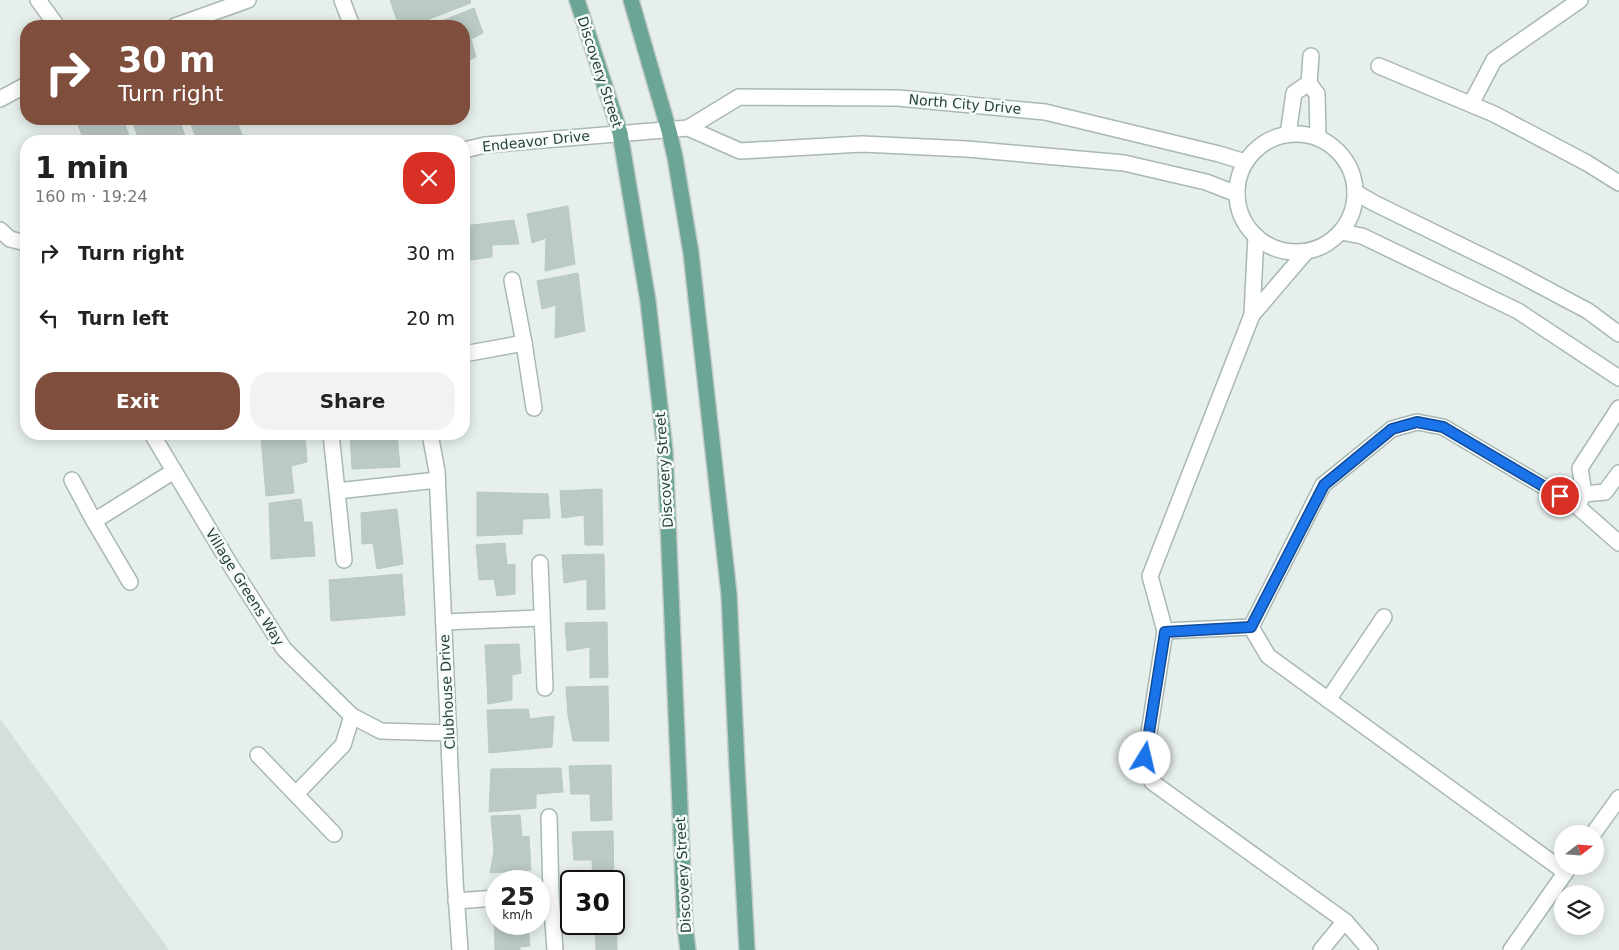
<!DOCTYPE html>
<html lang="en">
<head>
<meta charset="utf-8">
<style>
  :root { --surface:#fff; --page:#f2f2f2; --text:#222; --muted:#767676; --accent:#804e3d }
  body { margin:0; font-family:"DejaVu Sans",sans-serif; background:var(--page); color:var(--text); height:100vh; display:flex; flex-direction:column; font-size:19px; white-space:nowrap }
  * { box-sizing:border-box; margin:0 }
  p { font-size:16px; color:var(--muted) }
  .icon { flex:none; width:28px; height:28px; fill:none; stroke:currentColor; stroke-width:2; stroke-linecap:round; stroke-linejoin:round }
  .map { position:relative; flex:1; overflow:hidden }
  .details { position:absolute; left:20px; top:135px; width:450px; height:305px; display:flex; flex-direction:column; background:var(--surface); border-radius:20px; box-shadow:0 2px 12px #0003 }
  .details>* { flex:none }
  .hud { position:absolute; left:20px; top:20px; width:450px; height:105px; border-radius:20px; box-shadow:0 2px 12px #0003; background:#804e3d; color:#fff; overflow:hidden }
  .needle { width:32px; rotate:73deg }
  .fabs { position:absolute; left:1554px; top:825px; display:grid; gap:10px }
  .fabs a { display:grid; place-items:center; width:50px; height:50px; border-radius:50%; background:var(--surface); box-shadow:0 2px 12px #0003; font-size:25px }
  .speed { position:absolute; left:485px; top:870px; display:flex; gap:10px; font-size:25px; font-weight:700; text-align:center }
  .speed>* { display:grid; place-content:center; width:65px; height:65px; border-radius:50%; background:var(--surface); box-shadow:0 2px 12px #0003; line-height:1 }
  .speed small { font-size:12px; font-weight:400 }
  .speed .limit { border:2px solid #111; border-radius:8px; background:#fff; color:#111 }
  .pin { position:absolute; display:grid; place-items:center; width:42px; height:42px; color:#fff; margin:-21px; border:2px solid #fff; border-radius:50%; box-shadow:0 1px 5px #0007 }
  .me { position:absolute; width:55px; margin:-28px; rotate:9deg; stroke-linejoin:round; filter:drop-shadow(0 0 4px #0008) }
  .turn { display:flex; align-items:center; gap:18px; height:105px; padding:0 15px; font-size:22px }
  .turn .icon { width:65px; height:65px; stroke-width:2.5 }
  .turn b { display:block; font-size:35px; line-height:42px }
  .round { display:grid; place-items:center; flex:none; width:52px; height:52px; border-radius:20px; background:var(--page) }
  .summary { display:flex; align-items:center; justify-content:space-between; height:85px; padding:0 15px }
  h1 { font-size:30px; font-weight:600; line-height:38px }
  .action { display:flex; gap:10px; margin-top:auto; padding:10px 15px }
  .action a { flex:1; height:58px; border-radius:20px; background:var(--accent); color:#fff; font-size:20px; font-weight:600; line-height:58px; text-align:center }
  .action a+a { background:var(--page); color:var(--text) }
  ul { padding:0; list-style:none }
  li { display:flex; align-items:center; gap:15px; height:65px; padding:0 15px }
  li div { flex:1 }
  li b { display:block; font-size:19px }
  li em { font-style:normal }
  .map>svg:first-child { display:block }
  .built { fill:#d4dfda }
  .building { fill:#bbcac4; stroke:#b8c9c2 }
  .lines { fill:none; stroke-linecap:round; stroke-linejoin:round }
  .minor-casing { stroke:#a8b8b2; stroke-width:18 }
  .major-casing { stroke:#c2cac8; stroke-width:18 }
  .minor { stroke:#fff; stroke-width:15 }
  .major { stroke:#6aa596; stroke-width:15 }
  .route-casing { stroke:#114b97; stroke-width:12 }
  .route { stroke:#1a73e8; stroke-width:9 }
  .labels { text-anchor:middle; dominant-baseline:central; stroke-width:5; stroke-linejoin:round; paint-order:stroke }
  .street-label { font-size:14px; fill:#24423a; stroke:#f7fbf9 }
</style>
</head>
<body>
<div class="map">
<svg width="1619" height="950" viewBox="0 0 1619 950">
  <rect width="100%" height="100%" fill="#e6efeb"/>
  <polygon class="built" points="0,719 169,950 0,950"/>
  <g class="building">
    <polygon points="390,0 470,0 471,3 411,26 399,26"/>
    <polygon points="474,8 483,33 471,39 476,57 464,62 464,26 429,26"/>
    <polygon points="76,119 123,119 131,141 84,141"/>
    <polygon points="132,119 179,119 187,141 139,141"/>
    <polygon points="189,119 236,119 242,135 221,141 197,141"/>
    <polygon points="568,206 575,264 545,271 546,238 532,243 527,214"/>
    <polygon points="514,220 519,244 492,245 492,257 464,261 464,226"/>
    <polygon points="578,273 585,331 555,338 556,305 542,309 537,281"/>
    <polygon points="305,434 307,462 291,466 294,493 266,496 261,438"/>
    <polygon points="365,434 397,434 400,467 352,469 350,436"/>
    <polygon points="602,489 603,545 585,545 584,515 562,518 560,491"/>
    <polygon points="477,492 548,494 550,518 523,519 522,534 477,536"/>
    <polygon points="301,499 304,522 312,522 315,556 271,559 269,503"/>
    <polygon points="397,509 403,564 377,569 373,543 362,544 361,513"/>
    <polygon points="505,543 507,565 515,564 515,594 497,596 494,579 479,580 476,545"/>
    <polygon points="604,554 605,609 587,610 587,579 564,583 562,555"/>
    <polygon points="402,574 405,615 331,621 329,580"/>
    <polygon points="607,622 608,677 590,678 590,647 567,651 565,623"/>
    <polygon points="519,644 521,673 512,675 512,700 488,704 485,645"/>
    <polygon points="608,686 609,741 573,741 568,715 566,687"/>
    <polygon points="528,709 530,719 554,716 552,747 489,753 487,710"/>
    <polygon points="611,765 612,820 591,821 590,794 571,794 569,766"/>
    <polygon points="561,768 563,792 536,794 536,808 489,812 491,769"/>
    <polygon points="520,815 522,837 529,836 531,870 490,873 494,851 491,816"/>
    <polygon points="613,831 614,886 614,881 593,881 592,860 574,860 572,832"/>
    <polygon points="614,897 616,897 617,950 596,950 595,926 576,926 576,924 614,924"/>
    <polygon points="494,918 496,918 496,924 528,924 530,946 520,947 520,950 495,950"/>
  </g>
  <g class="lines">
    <g class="minor-casing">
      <g id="minor">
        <polyline points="38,0 57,26"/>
        <polyline points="342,0 352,26"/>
        <polyline points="175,26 248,0"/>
        <polyline points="1379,66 1494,114 1587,163 1619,183"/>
        <polyline points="1309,83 1311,56"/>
        <polyline points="0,99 26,85"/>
        <polyline points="1471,104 1494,60 1580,0"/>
        <polyline points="688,128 740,151 862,144 967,149 1124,163 1206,182 1237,194"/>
        <polyline points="1288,134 1294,93 1309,83 1317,94 1318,138"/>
        <circle cx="1296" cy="193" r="59"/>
        <polyline points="464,150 485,145 688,128 739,97 898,98 1045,112 1219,154 1245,162"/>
        <polyline points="1355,192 1374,203 1509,269 1588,311 1619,334"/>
        <polyline points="0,230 10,239 26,243"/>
        <polyline points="1341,232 1362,236 1518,311 1619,378"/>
        <polyline points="1256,236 1252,315 1305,253"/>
        <polyline points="512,280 524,343"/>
        <polyline points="1252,315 1150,576 1165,631 1145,758 1152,782 1345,921 1321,950"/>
        <polyline points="464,354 524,343 534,408"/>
        <polyline points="1619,408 1580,468 1584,494 1577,506 1619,543"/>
        <polyline points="152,434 231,566 284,649 352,716 381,731 449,733"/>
        <polyline points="331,434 337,491 437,480"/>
        <polyline points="430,434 437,471 455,880 460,950"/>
        <polyline points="72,480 94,521 130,582"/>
        <polyline points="337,491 344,560"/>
        <polyline points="1584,494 1605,492 1619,473"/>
        <polyline points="94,521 174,471"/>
        <polyline points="540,563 545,688"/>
        <polyline points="444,622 541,618"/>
        <polyline points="1165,631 1251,627"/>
        <polyline points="1328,700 1384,617"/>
        <polyline points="258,755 334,834"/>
        <polyline points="296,794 343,745 352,716"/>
        <polyline points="1593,834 1619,798"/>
        <polyline points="1565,872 1268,656 1251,627 1323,485 1392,429 1417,422 1443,427 1577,506"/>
        <polyline points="551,895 555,950"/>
        <polyline points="539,896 551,895 549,817"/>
        <polyline points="456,901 496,898"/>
        <polyline points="1345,921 1370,950"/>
        <polyline points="1511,950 1570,866"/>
      </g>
    </g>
    <g class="major-casing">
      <g id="major">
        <polyline points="577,0 620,133 648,301 665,451 685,927 688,950"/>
        <polyline points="631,0 669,131 675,157 691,253 729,594 737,766 747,950"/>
      </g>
    </g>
    <use href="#minor" class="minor"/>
    <use href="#major" class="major"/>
  </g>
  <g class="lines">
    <g class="route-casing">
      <polyline id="route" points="1145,758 1165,632 1251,627 1324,485 1392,429 1417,422 1443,427 1560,496"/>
    </g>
    <use href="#route" class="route"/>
  </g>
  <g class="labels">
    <g class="street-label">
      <text transform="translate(600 72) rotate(72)">Discovery Street</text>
      <text transform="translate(965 104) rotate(5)">North City Drive</text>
      <text transform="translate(536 141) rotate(-6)">Endeavor Drive</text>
      <text transform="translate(664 470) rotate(-94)">Discovery Street</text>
      <text transform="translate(245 587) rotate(58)">Village Greens Way</text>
      <text transform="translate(447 692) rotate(-93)">Clubhouse Drive</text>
      <text transform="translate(683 875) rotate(-93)">Discovery Street</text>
    </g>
  </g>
</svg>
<div class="fabs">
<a><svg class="needle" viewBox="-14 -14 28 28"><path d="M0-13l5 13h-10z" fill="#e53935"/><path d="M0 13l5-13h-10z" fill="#767676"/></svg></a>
<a><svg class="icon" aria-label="layers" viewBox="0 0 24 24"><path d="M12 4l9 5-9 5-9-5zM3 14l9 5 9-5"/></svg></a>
</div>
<div class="speed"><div>25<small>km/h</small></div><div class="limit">30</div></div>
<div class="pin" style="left:1560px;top:496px;background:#d93025"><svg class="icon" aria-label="arrive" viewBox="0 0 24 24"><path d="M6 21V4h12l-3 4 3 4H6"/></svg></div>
<svg class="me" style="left:1145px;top:758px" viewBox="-20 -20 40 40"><circle r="19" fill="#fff"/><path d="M0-13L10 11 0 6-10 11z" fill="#1a73e8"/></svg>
<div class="hud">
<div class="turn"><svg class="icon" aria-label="right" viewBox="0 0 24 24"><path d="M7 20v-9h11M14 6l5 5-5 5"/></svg><div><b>30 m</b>Turn right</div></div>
</div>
<section class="details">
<div class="summary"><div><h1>1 min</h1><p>160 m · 19:24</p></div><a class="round" style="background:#d93025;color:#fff"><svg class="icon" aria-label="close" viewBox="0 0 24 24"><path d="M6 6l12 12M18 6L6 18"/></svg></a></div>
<ul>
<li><svg class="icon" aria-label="right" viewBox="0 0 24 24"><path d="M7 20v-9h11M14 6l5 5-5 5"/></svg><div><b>Turn right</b></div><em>30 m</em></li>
<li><svg class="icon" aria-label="left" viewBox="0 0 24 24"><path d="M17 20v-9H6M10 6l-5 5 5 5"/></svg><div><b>Turn left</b></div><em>20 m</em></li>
</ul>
<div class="action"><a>Exit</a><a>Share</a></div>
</section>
</div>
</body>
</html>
